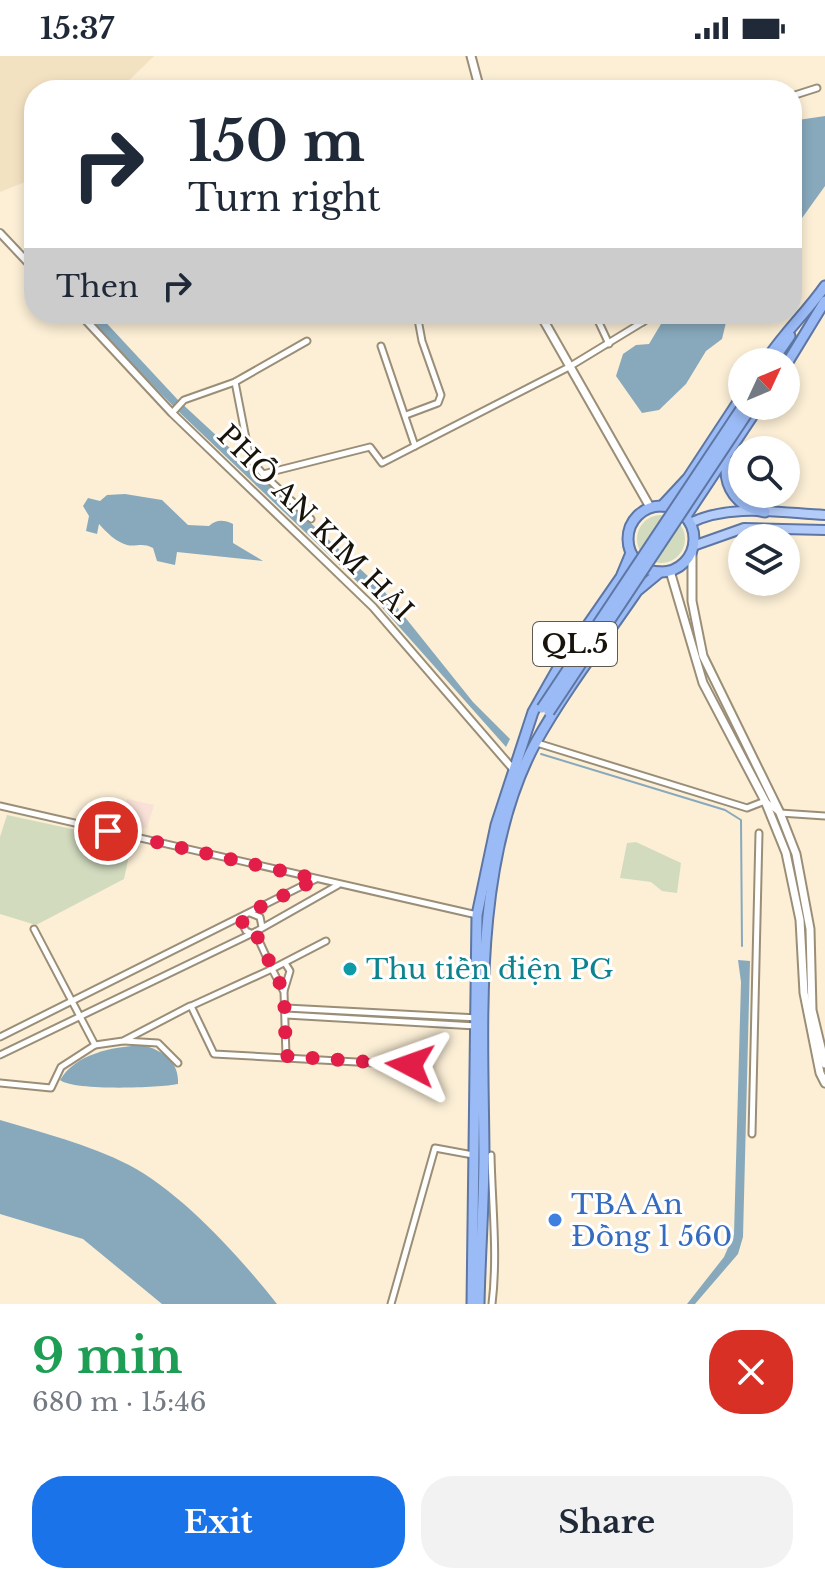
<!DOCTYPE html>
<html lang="en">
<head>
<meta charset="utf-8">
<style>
  :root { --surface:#fff; --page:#f2f2f3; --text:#1f2937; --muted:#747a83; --accent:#1a73e8 }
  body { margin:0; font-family:"Libre Baskerville",serif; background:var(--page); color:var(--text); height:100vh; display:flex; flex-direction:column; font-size:30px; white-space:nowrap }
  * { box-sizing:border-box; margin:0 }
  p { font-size:26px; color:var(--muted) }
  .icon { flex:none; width:44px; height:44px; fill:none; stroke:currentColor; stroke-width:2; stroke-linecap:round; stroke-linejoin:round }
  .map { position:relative; height:1248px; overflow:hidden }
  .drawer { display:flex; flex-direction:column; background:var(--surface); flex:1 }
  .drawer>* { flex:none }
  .hud { position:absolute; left:24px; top:24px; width:778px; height:244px; border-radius:32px; box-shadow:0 4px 12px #0003; background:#fff; color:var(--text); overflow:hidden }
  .needle { width:52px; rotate:46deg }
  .controls { position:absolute; left:728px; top:292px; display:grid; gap:16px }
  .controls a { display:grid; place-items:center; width:72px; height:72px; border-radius:50%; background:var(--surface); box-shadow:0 4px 12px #0003; font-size:40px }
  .pin { position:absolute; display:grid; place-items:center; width:68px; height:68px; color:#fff; margin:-34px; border:4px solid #fff; border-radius:50%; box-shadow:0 2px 8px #0007 }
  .me { position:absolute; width:88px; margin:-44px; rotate:274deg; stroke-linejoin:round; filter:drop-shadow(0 0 6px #0008) }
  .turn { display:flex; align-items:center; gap:28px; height:168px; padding:0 32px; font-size:36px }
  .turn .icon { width:104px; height:104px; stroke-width:2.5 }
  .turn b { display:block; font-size:56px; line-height:68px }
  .then { display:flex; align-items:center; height:76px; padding:0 32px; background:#0003; gap:16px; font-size:30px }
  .round { display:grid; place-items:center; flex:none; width:84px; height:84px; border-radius:32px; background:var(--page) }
  .headline { display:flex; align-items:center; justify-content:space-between; height:136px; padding:0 32px }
  h1 { font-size:48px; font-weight:700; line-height:60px; color:#1e9e55 }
  .action { display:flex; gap:16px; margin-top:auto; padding:16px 32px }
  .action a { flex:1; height:92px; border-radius:32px; background:var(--accent); color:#fff; font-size:32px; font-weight:700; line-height:92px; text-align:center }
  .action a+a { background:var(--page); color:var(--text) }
  .status { display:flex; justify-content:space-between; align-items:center; height:56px; padding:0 40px; background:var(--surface); direction:ltr }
  .status svg { height:22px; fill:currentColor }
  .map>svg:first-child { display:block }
  .built { fill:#f3e2c2 }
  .education { fill:#f9e1d7 }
  .green { fill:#d2dbbe }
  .water { fill:#88a9bc }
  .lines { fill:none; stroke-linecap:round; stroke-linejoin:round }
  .stream { stroke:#88a9bc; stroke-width:2 }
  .minor-casing { stroke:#9a8e77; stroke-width:9 }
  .tertiary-casing { stroke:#9a8e77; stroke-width:10 }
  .secondary-casing { stroke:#9a8e77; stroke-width:11 }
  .primary-casing { stroke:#5d76a3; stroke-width:12 }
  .trunk-casing { stroke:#5d76a3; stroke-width:13 }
  .minor { stroke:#fff; stroke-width:5 }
  .tertiary { stroke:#fff; stroke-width:6 }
  .secondary { stroke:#fff; stroke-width:7 }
  .primary { stroke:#b4ccf9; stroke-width:8 }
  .trunk { stroke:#9bbbf7; stroke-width:9 }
  .trunk-bridge-casing { stroke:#5d76a3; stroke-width:13; stroke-linecap:butt }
  .trunk-bridge { stroke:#9bbbf7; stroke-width:9 }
  .route { stroke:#e11d48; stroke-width:14; stroke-dasharray:0 25.2 }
  .culture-dot { fill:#0f9aa8; stroke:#fff; stroke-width:3 }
  .shop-dot { fill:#3f7fe0; stroke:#fff; stroke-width:3 }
  .labels { text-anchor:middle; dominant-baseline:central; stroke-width:6; stroke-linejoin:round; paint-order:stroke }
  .shield { fill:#fff; stroke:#5d5a54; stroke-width:2 }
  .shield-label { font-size:26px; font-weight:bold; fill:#18140b }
  .street-label { font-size:28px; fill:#18140b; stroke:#fff }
  .culture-label { font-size:28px; fill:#0d838f; stroke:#fff; text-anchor:start }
  .shop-label { font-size:28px; fill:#366cbe; stroke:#fff; text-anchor:start }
</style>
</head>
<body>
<div class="status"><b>15:37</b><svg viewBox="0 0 49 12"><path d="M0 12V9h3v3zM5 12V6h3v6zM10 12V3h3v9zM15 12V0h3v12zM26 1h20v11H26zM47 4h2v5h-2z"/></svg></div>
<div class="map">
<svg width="825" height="1248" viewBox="0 0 825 1248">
  <rect width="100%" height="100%" fill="#fcefd6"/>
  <polygon class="built" points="0,0 154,0 119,34 34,34 34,116 25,126 0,136"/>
  <polygon class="education" points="127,743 154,749 147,772 120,769"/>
  <g class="green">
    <circle cx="661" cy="483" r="24"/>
    <polygon points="7,759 132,786 124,823 36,869 0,858 0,781"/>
    <polygon points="636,786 681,807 677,837 662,835 651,826 620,822 627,787"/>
  </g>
  <g class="water">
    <polygon points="825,60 825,130 792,176 792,80 798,64"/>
    <polygon points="83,258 98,258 178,344 384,535 473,646 510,683 506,691 370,538 178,355"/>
    <polygon points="667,258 728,258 722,283 706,295 686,328 659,354 642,357 616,320 623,298 636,289 649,288"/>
    <path d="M125,438L162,444L188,469L209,470C217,463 224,464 233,468V487L263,505L177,496L175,509L157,505L153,492C142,486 137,491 127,489C116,486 106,476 99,468L97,478L86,475L89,460L83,450L88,442L100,445L107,439Z"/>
    <polygon points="738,904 750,905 743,1181 738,1198 695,1248 687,1248 724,1201 734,1178 741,926"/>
    <path d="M143,989C163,995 179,1005 178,1028C158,1032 73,1035 60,1024C76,997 113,991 143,989Z"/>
    <path d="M0,1064C43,1077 88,1088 129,1109C181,1136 240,1201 277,1248H162L83,1183L0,1158Z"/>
  </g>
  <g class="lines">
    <polyline class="stream" points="541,698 725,754 741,764 742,890"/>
    <g class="minor-casing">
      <g id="minor">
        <polyline points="792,40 817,32"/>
        <polyline points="595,258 609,288"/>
        <polyline points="640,258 643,266"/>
        <polyline points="235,326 250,403 263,418 370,391 382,407 415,390 381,290"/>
        <polyline points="172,357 184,344 235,326 307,285"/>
        <polyline points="406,359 438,347 441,339 422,285 417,258"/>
        <polyline points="415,390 569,311 656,258"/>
        <polyline points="264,419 311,463"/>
        <polyline points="537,687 747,752 765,745 780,757 825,760"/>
        <polyline points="0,750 477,859"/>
        <polyline points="250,857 260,861 262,871"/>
        <polyline points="245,859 242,867 246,875 253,878"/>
        <polyline points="34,873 95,989 123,985 190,950"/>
        <polyline points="255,876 272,913 191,950 214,998 410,1009"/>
        <polyline points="284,935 290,915 285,907"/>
        <polyline points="286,952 478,962"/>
        <polyline points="286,959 476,970"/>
        <polyline points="0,981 316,823"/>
        <polyline points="124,985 158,987 178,1007"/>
        <polyline points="0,999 255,876 338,829"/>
        <polyline points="286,1000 284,936 272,913 326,885"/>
        <polyline points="0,1027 51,1032 61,1011 95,989"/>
        <polyline points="752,1078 759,777"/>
        <path d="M491,1099C492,1149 498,1199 492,1248"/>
        <polyline points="391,1248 435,1092 473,1099"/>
      </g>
    </g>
    <g class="tertiary-casing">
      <g id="tertiary">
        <polyline points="0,177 34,213"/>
        <polyline points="80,258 172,357 373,551 513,713"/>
      </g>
    </g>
    <g class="secondary-casing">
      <g id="secondary">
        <polyline points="471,0 480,34"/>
        <polyline points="540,258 650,451"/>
        <polyline points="692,495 692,545 703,600 780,757 796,798 810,873 812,954 825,1008"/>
        <polyline points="670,515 703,627 765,745 786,797 800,864 804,937 820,1017 825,1027"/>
      </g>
    </g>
    <g class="primary-casing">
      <g id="primary">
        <path d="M690,467C731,447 781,457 825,459"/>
        <polyline points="693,490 744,472 825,474"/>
      </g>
    </g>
    <g class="trunk-casing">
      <g id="trunk">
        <path d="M765,306C783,278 806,257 825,230"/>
        <polyline points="772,306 790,280"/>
        <polyline points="786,309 825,245"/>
        <path d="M727,405C722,431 738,452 765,456"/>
        <circle cx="661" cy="483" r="33"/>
        <polyline points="662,450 688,422 742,340"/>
        <polyline points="686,460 759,350"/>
        <polyline points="472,1248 477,859 496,769 533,656 558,612 621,521 631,497"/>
        <path d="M479,1248C480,1198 484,1147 484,1097C483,967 472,804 536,686C565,634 603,585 637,535L660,516"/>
      </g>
    </g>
    <use href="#minor" class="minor"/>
    <use href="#tertiary" class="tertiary"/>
    <use href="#secondary" class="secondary"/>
    <use href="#primary" class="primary"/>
    <use href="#trunk" class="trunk"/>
    <g class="trunk-bridge-casing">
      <g id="trunk-bridge">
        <polyline points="542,652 743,350"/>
        <polyline points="549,656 752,350"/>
      </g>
    </g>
    <use href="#trunk-bridge" class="trunk-bridge"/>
  </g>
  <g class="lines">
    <polyline class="route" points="108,775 317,823 246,858 242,867 246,875 255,876 284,936 286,1000 410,1009"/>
  </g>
  <circle class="culture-dot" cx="350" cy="913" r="8"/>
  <circle class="shop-dot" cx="555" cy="1164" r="8"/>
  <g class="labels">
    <rect class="shield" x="533" y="566" width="84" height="44" rx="6"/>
    <g class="shield-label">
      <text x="575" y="588">QL.5</text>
    </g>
    <g class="street-label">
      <text transform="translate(315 467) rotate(45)">PHỐ AN KIM HẢI</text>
    </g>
    <g class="culture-label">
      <text x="366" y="913">Thu tiền điện PG</text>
    </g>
    <g class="shop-label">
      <text x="571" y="1148">TBA An<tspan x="571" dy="32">Đồng 1 560</tspan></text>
    </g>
  </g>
</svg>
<div class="controls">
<a><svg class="needle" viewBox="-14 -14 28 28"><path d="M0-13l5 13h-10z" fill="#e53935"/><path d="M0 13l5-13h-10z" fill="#747a83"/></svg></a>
<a><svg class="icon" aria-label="search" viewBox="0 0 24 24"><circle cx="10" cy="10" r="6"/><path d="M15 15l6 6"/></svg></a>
<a><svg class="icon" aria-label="layers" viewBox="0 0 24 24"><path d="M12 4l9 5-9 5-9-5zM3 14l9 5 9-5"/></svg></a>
</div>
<div class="pin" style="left:108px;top:775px;background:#d93025"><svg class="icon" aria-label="arrive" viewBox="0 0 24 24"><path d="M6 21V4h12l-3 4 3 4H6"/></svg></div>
<svg class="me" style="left:410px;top:1009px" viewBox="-20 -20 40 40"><path d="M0-17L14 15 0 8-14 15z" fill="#e11d48" stroke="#fff" stroke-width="4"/></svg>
<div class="hud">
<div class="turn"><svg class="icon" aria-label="right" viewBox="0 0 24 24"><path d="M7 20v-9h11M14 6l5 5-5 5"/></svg><div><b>150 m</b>Turn right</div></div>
<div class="then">Then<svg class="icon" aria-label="right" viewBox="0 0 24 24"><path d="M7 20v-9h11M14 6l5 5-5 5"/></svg></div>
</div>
</div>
<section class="drawer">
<div class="headline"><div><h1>9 min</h1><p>680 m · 15:46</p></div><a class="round" style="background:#d93025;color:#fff"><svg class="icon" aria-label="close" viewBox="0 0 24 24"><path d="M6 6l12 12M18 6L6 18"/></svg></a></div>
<div class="action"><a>Exit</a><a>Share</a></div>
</section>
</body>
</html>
